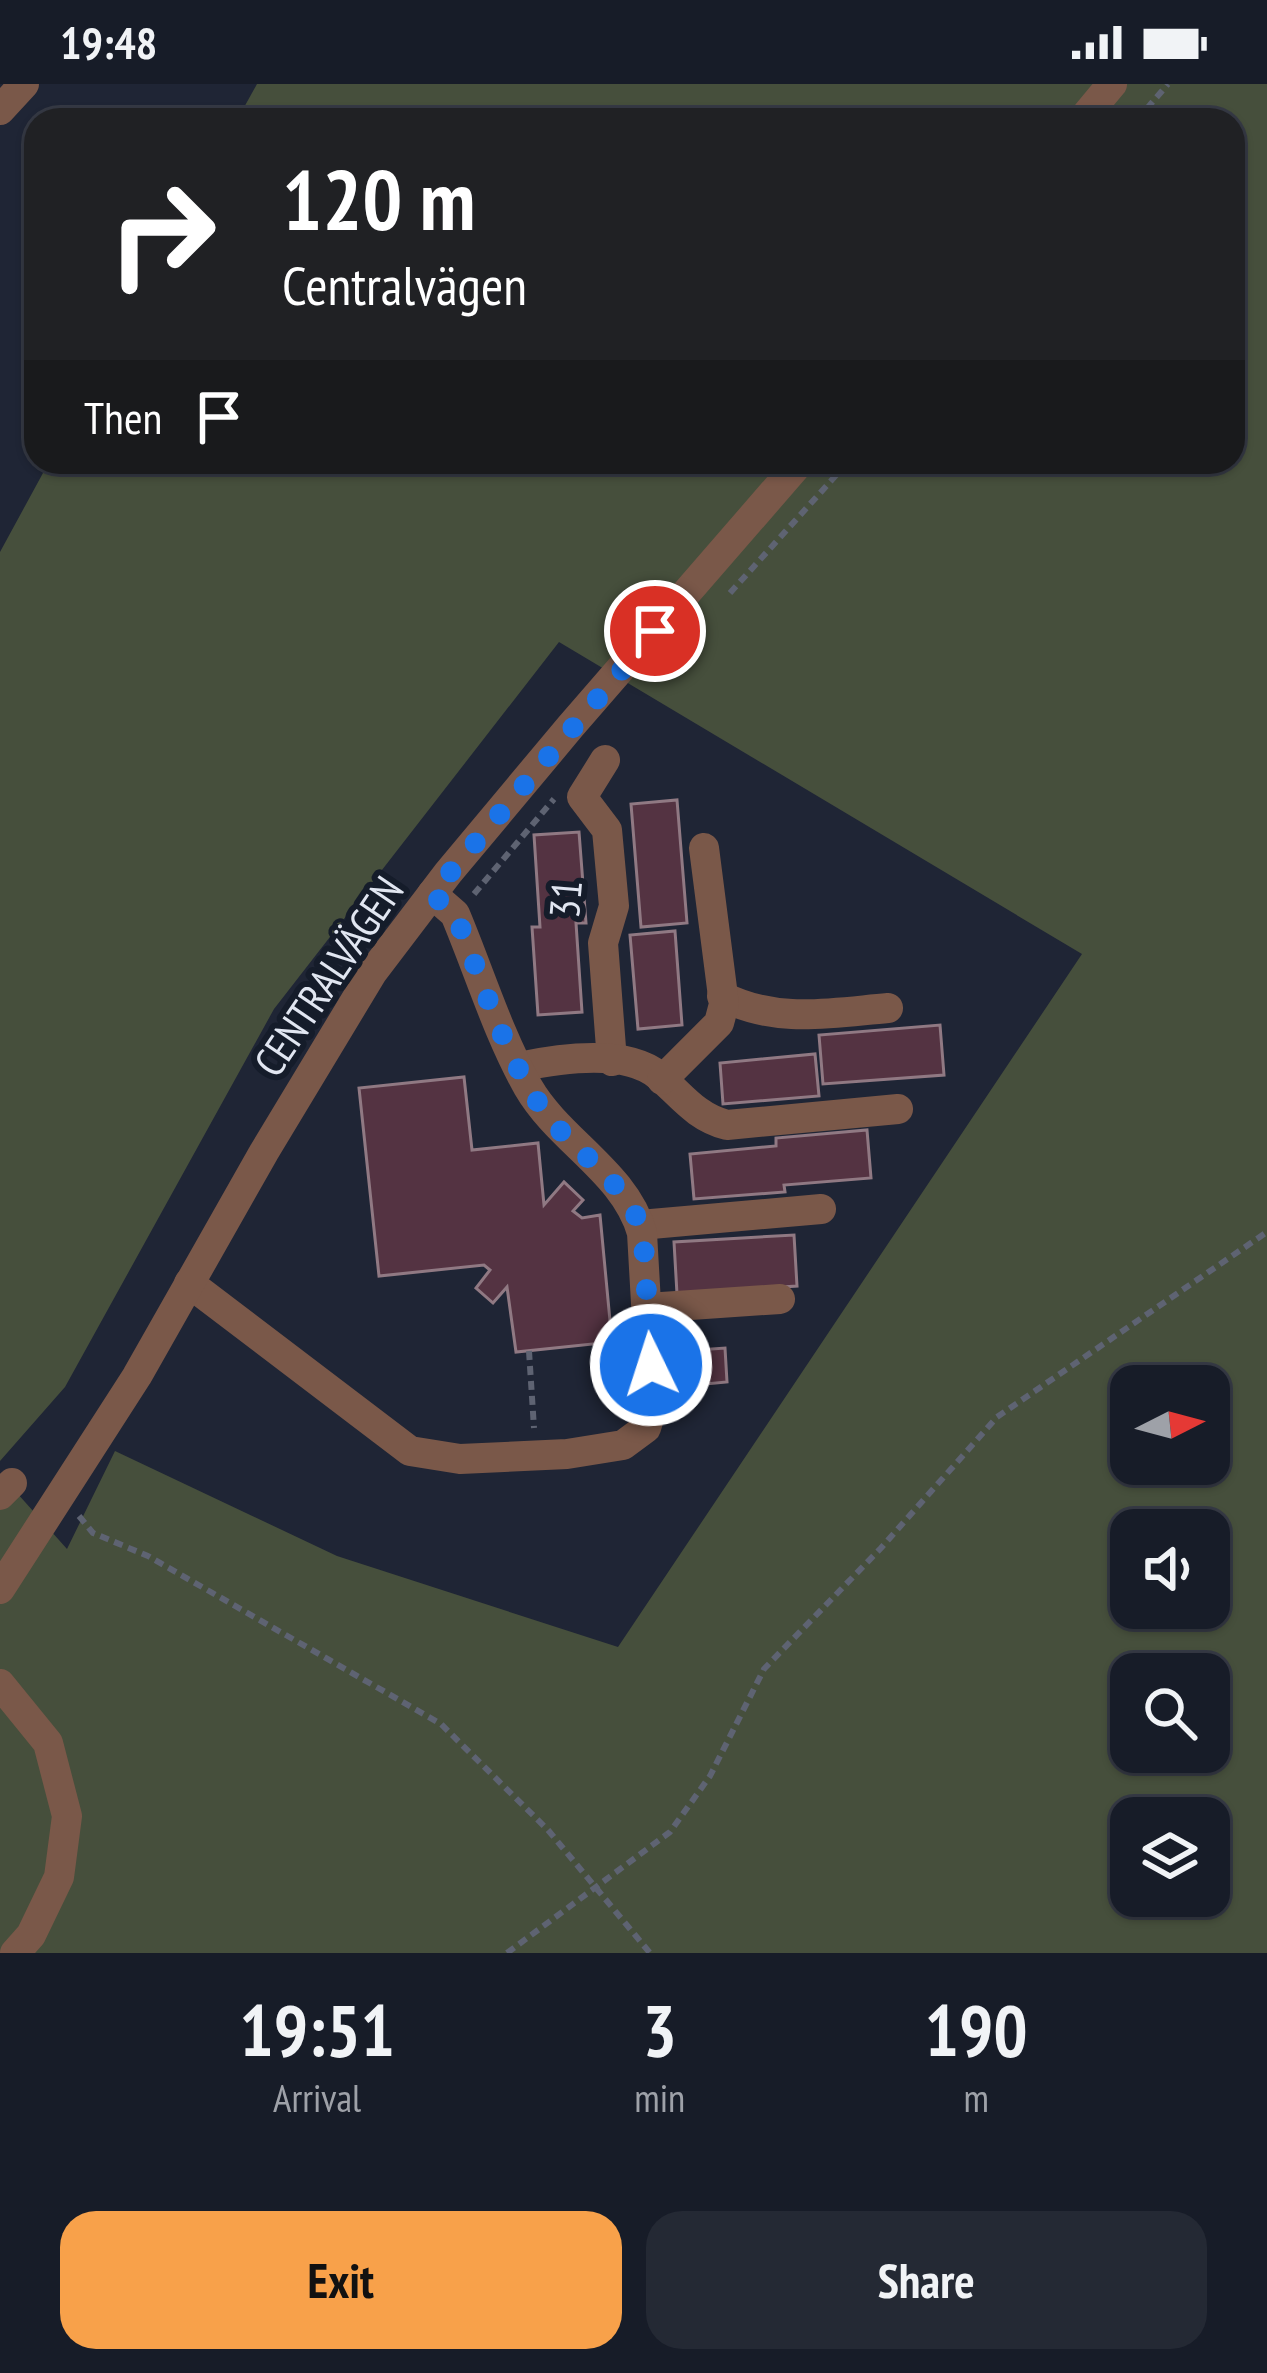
<!DOCTYPE html>
<html lang="en">
<head>
<meta charset="utf-8">
<style>
  :root { --surface:#171c28; --page:#242934; --text:#f1f3f6; --muted:#9ea1a8; --line:#363a45; --accent:#f8a14a }
  body { margin:0; font-family:"PT Sans Narrow",sans-serif; background:var(--page); color:var(--text); height:100vh; display:flex; flex-direction:column; font-size:45px; white-space:nowrap }
  * { box-sizing:border-box; margin:0 }
  p { font-size:39px; color:var(--muted) }
  .icon { flex:none; width:66px; height:66px; fill:none; stroke:currentColor; stroke-width:2; stroke-linecap:round; stroke-linejoin:round }
  .map { position:relative; height:1869px; overflow:hidden }
  .details { display:flex; flex-direction:column; background:var(--surface); flex:1 }
  .details>* { flex:none }
  .hud { position:absolute; left:24px; top:24px; width:1221px; height:366px; border-radius:36px; box-shadow:0 3px 9px #0004,0 0 0 3px var(--line); background:#202124; color:#fff; overflow:hidden }
  .needle { width:78px; rotate:84deg }
  .controls { position:absolute; left:1110px; top:1281px; display:grid; gap:24px }
  .controls a { display:grid; place-items:center; width:120px; height:120px; border-radius:24px; background:var(--surface); box-shadow:0 3px 9px #0004,0 0 0 3px var(--line); font-size:60px }
  .pin { position:absolute; display:grid; place-items:center; width:102px; height:102px; color:#fff; margin:-51px; border:6px solid #fff; border-radius:50%; box-shadow:0 3px 12px #0007 }
  .me { position:absolute; width:132px; margin:-66px; rotate:356deg; stroke-linejoin:round; filter:drop-shadow(0 0 9px #0008) }
  .turn { display:flex; align-items:center; gap:42px; height:252px; padding:0 60px; font-size:54px }
  .turn .icon { width:156px; height:156px; stroke-width:2.5 }
  .turn b { display:block; font-size:84px; line-height:102px }
  .then { display:flex; align-items:center; height:114px; padding:0 60px; background:#0003; gap:24px; font-size:45px }
  .eta { display:flex; justify-content:space-evenly; align-items:center; height:204px; text-align:center }
  .eta b { font-size:72px; font-weight:700; line-height:84px }
  .cta { display:flex; gap:24px; margin-top:auto; padding:24px 60px }
  .cta a { flex:1; height:138px; border-radius:36px; background:var(--accent); color:#111; font-size:48px; font-weight:700; line-height:138px; text-align:center }
  .cta a+a { background:var(--page); color:var(--text) }
  .status { display:flex; justify-content:space-between; align-items:center; height:84px; padding:0 60px; background:var(--surface); direction:ltr }
  .status svg { height:33px; fill:currentColor }
  .map>svg:first-child { display:block }
  .green { fill:#464f3c; fill-rule:evenodd }
  .building { fill:#543342; stroke:#907983; stroke-width:3 }
  .lines { fill:none; stroke-linecap:round; stroke-linejoin:round }
  .path { stroke:#5e6372; stroke-width:6; stroke-dasharray:9 6; stroke-linecap:butt }
  .minor { stroke:#7a5849; stroke-width:30 }
  .route { stroke:#1a73e8; stroke-width:21; stroke-dasharray:0 37.8 }
  .labels { text-anchor:middle; dominant-baseline:central; stroke-width:12; stroke-linejoin:round; paint-order:stroke }
  .street-label { font-size:42px; fill:#e1e6f1; stroke:#151c2a }
</style>
</head>
<body>
<div class="status"><b>19:48</b><svg viewBox="0 0 49 12"><path d="M0 12V9h3v3zM5 12V6h3v6zM10 12V3h3v9zM15 12V0h3v12zM26 1h20v11H26zM47 4h2v5h-2z"/></svg></div>
<div class="map">
<svg width="1267" height="1869" viewBox="0 0 1267 1869">
  <rect width="100%" height="100%" fill="#1f2535"/>
  <path class="green" d="M257,0H1267V1869H0V1390L67,1465L115,1367L337,1472L618,1563L1082,870L559,558L274,925L65,1303L0,1377V468L49,378H1233V36H237ZM1131,1302H1209V1380H1131ZM1131,1446H1209V1524H1131ZM1131,1590H1209V1668H1131ZM1131,1734H1209V1812H1131Z"/>
  <g class="building">
    <polygon points="677,716 687,839 641,843 631,720"/>
    <polygon points="579,748 586,839 576,839 582,928 538,931 532,843 540,843 534,751"/>
    <polygon points="675,847 682,941 638,945 630,851"/>
    <polygon points="940,941 944,991 823,1000 819,951"/>
    <polygon points="815,970 819,1012 723,1020 720,979"/>
    <polygon points="464,993 472,1066 538,1059 544,1121 564,1098 583,1116 573,1127 582,1134 600,1131 612,1258 516,1268 507,1203 493,1219 476,1204 490,1186 484,1181 379,1192 359,1004"/>
    <polygon points="867,1046 871,1094 784,1101 785,1108 694,1115 690,1070 776,1062 776,1054"/>
    <polygon points="794,1151 797,1202 677,1210 674,1158"/>
    <polygon points="725,1264 727,1298 673,1303 670,1268"/>
  </g>
  <g class="lines">
    <g class="path">
      <polyline points="1137,36 1168,0"/>
      <polyline points="730,509 848,378"/>
      <polyline points="474,810 554,715"/>
      <polyline points="529,1267 534,1344"/>
      <polyline points="79,1432 93,1449 148,1472 441,1640 548,1746 650,1869"/>
      <polyline points="507,1869 670,1748 710,1692 764,1585 881,1464 997,1333 1267,1148"/>
    </g>
    <g class="minor">
      <polyline points="0,26 24,0"/>
      <polyline points="1082,36 1112,0"/>
      <polyline points="605,676 582,713 607,746 614,822 603,859 612,977"/>
      <path d="M722,912C776,940 830,929 888,924"/>
      <path d="M519,983C557,975 626,964 659,992C682,1012 696,1033 727,1041L898,1025"/>
      <polyline points="662,996 719,939 724,920 704,764"/>
      <polyline points="640,1141 821,1125"/>
      <path d="M189,1199L410,1367L460,1375L567,1370L623,1361L646,1344L652,1324L642,1149C625,1088 559,1057 528,1003C498,950 479,887 455,830L432,810"/>
      <polyline points="647,1224 780,1215"/>
      <polyline points="0,1411 12,1399"/>
      <polyline points="0,1505 137,1292 264,1068 372,889 448,789 570,643 800,378"/>
      <polyline points="0,1600 48,1659 67,1732 59,1793 31,1851 15,1869"/>
    </g>
  </g>
  <g class="lines">
    <path class="route" d="M651,1281L643,1149C626,1096 575,1070 544,1027C503,970 482,894 455,830L432,810L655,547"/>
  </g>
  <g class="labels">
    <g class="street-label">
      <text transform="translate(565 815) rotate(-85)">31</text>
      <text transform="translate(328 892) rotate(-56)">CENTRALVÄGEN</text>
    </g>
  </g>
</svg>
<div class="controls">
<a><svg class="needle" viewBox="-14 -14 28 28"><path d="M0-13l5 13h-10z" fill="#e53935"/><path d="M0 13l5-13h-10z" fill="#9ea1a8"/></svg></a>
<a><svg class="icon" aria-label="sound" viewBox="0 0 24 24"><path d="M4 9h4l5-4v14l-5-4H4zM17 9q2 3 0 6"/></svg></a>
<a><svg class="icon" aria-label="search" viewBox="0 0 24 24"><circle cx="10" cy="10" r="6"/><path d="M15 15l6 6"/></svg></a>
<a><svg class="icon" aria-label="layers" viewBox="0 0 24 24"><path d="M12 4l9 5-9 5-9-5zM3 14l9 5 9-5"/></svg></a>
</div>
<div class="pin" style="left:655px;top:547px;background:#d93025"><svg class="icon" aria-label="arrive" viewBox="0 0 24 24"><path d="M6 21V4h12l-3 4 3 4H6"/></svg></div>
<svg class="me" style="left:651px;top:1281px" viewBox="-20 -20 40 40"><circle r="17" fill="#1a73e8" stroke="#fff" stroke-width="3"/><path d="M0-11L8 9 0 5-8 9z" fill="#fff"/></svg>
<div class="hud">
<div class="turn"><svg class="icon" aria-label="right" viewBox="0 0 24 24"><path d="M7 20v-9h11M14 6l5 5-5 5"/></svg><div><b>120 m</b>Centralvägen</div></div>
<div class="then">Then<svg class="icon" aria-label="arrive" viewBox="0 0 24 24"><path d="M6 21V4h12l-3 4 3 4H6"/></svg></div>
</div>
</div>
<section class="details">
<div class="eta">
<div><b>19:51</b><p>Arrival</p></div>
<div><b>3</b><p>min</p></div>
<div><b>190</b><p>m</p></div>
</div>
<div class="cta"><a>Exit</a><a>Share</a></div>
</section>
</body>
</html>
